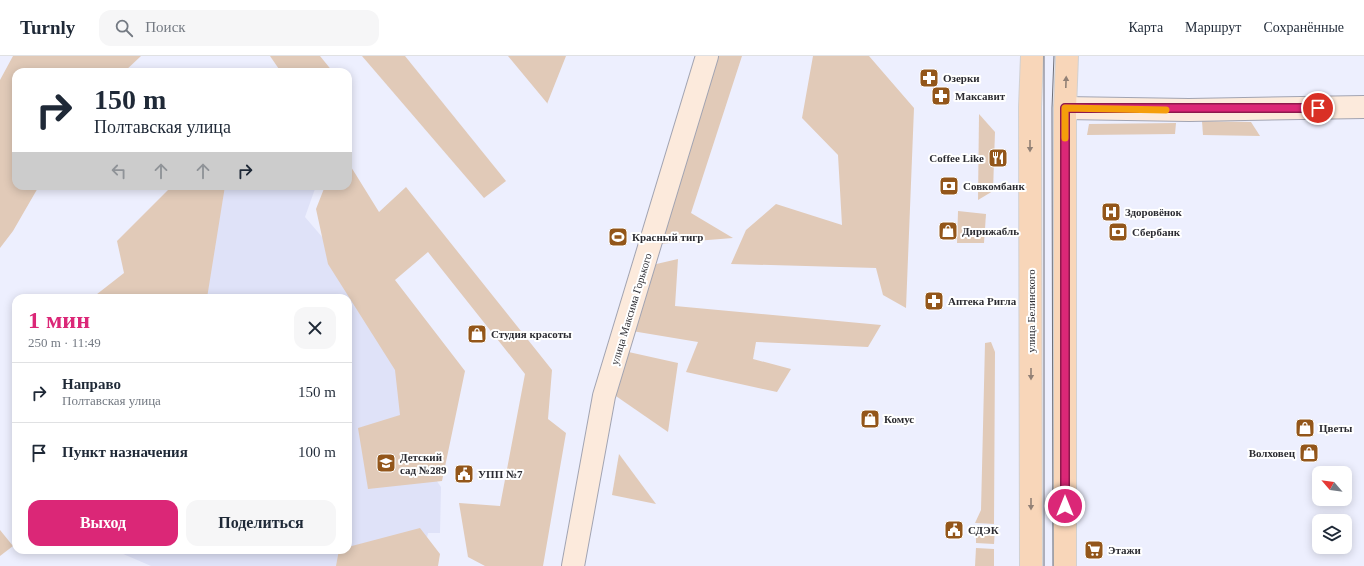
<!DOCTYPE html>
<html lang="ru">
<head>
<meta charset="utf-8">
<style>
  :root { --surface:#fff; --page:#f6f6f7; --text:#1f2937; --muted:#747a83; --line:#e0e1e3; --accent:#db2777 }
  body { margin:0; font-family:"Times New Roman",serif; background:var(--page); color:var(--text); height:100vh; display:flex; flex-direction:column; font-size:15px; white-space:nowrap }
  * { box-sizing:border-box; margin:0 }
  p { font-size:13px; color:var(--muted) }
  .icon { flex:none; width:22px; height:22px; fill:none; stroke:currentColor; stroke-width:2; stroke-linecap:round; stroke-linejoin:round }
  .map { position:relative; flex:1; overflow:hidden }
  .sheet { position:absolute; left:12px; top:238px; width:340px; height:260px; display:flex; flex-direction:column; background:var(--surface); border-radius:12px; box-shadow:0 2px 10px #0003 }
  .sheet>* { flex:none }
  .banner { position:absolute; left:12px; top:12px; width:340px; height:122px; border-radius:12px; box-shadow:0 2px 10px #0003; background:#fff; color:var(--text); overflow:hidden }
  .needle { width:26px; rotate:298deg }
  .buttons { position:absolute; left:1312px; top:410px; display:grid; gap:8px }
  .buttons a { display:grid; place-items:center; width:40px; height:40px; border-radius:8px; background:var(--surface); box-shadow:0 2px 10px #0003; font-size:20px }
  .pin { position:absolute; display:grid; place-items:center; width:34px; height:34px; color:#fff; margin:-17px; border:2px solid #fff; border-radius:50%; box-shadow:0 1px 4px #0007 }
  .me { position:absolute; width:44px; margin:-22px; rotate:0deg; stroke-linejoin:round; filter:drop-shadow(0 0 3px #0008) }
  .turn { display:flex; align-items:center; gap:14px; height:84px; padding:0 16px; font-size:18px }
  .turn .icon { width:52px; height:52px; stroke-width:2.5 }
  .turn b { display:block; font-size:28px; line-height:34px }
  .lanes { display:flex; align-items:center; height:38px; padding:0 16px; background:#0003; justify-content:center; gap:20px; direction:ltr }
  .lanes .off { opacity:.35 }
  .round { display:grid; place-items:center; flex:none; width:42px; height:42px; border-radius:12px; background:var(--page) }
  .head { display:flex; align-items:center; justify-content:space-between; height:68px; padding:0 16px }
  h1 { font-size:24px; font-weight:700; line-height:30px; color:var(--accent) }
  .action { display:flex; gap:8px; margin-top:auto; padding:8px 16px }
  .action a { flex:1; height:46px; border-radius:12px; background:var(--accent); color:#fff; font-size:16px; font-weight:700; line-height:46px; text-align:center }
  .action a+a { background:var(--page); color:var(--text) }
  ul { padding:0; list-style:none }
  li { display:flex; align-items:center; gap:12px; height:60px; padding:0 16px; border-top:1px solid var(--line) }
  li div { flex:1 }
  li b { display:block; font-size:15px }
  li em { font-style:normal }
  header { display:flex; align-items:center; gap:24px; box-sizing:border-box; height:56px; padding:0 20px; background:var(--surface); border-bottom:1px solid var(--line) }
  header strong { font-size:19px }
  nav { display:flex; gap:22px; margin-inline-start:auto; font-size:14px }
  .search { width:280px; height:36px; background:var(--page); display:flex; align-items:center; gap:10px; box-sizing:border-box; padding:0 14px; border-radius:12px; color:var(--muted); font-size:15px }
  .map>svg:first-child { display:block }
  .built { fill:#dfe2f8 }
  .green { fill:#e1cab8 }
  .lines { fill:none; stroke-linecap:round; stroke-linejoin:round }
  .secondary-casing { stroke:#a2a4b2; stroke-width:24 }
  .primary-casing { stroke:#d1d1d2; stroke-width:24 }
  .secondary { stroke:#fceadc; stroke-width:22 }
  .primary { stroke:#f8d6b9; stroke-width:22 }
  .tram { stroke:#6e6f78; stroke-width:1 }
  .oneway { fill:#928176 }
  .route-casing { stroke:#8e194d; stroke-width:10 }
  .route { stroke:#db2777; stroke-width:7 }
  .slow { stroke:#f59e0b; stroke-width:7 }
  .labels { text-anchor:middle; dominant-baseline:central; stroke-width:4; stroke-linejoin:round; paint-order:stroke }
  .poi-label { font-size:11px; font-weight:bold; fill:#2c2c32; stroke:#fff; text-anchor:start }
  .street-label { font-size:11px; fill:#2c2c32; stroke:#fff }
</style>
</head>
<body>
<header>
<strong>Turnly</strong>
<div class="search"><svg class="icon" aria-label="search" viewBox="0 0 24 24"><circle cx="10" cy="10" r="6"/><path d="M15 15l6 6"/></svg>Поиск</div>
<nav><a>Карта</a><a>Маршрут</a><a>Сохранённые</a></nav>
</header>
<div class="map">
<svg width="1364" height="510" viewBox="0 0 1364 510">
  <rect width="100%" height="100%" fill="#edeffe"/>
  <polygon class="built" points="192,130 316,130 305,161 371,238 400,311 408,383 441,431 440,477 428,477 420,510 151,510 114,494 348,494 348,242 148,242"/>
  <g class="green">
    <polygon points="13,0 141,0 124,16 16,16 16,130 39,130 13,175 0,192 0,24"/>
    <polygon points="270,0 320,0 333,16 281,16"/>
    <polygon points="362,0 405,0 506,125 484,142"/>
    <polygon points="508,0 566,0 547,48 547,47"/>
    <polygon points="715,0 742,0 691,157 733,182 658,188"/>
    <polygon points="813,0 869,0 914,52 906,252 883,239 876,212 731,208 746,174 776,148 842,169 838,99 802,62"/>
    <polygon points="979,58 995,76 993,135 978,144"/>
    <polygon points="1202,65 1251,66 1260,80 1203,79"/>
    <polygon points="1176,67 1175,78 1087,79 1089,68"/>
    <polygon points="348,106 379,156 406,131 552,314 548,363 566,377 543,510 485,510 468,501 459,447 500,450 525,318 428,196 395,224 465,315 442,425 368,433 358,372 400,359 395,314 328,208 316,153 325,130 348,130"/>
    <polygon points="172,130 225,130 207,242 92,242 124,217 117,185"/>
    <polygon points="958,155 986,158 984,187 957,187"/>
    <polygon points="678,203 675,250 881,269 868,291 756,286 753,303 791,313 777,336 686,316 698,286 632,275 652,209"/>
    <polygon points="991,286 995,296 994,468 975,467 981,454 985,287"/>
    <polygon points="624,295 678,307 668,376 613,338"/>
    <polygon points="619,398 656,448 612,439"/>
    <polygon points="420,472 440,498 438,510 336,510 339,494 348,494 348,491"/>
    <polygon points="976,472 995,473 994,488 976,487"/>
    <polygon points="0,474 13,490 0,500"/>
    <polygon points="976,492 994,493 994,510 975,510"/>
  </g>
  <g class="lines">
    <g class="secondary-casing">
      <g id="secondary">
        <polyline points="1065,52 1189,54 1364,51"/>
        <polyline points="573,510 604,340 707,0"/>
      </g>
    </g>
    <g class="primary-casing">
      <g id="primary">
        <polyline points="1031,510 1030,51 1032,0"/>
        <polyline points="1065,510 1065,52 1067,0"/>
      </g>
    </g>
    <use href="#secondary" class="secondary"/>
    <use href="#primary" class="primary"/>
    <g class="tram">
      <polyline points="1044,510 1044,0"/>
      <polyline points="1053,510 1052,52 1054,0"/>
    </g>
  </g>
  <defs><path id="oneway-solid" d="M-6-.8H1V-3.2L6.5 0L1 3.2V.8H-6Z"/></defs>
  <g class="oneway">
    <use href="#oneway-solid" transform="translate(1066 26) rotate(-88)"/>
    <use href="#oneway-solid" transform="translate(1030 90) rotate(90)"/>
    <use href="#oneway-solid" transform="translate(1031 318) rotate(90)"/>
    <use href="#oneway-solid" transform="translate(1031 448) rotate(90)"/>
  </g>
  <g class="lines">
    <g class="route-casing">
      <polyline id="route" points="1065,450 1065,52 1318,52"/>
    </g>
    <use href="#route" class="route"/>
    <polyline class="slow" points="1065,82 1065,52 1166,54"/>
  </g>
  <defs>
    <g id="pharmacy-square" transform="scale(1)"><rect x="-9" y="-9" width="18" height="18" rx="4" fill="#93561a" stroke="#fff"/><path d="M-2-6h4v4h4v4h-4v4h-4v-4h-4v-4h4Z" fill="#fff"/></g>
    <g id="restaurant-square" transform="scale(1)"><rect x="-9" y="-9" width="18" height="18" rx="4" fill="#93561a" stroke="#fff"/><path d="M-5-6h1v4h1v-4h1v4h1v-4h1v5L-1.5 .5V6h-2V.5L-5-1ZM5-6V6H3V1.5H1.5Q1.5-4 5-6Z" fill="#fff"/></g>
    <g id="bank-square" transform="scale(1)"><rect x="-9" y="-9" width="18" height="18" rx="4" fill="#93561a" stroke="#fff"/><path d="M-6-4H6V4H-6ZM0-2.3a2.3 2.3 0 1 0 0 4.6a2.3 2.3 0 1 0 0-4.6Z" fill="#fff"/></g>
    <g id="hospital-square" transform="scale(1)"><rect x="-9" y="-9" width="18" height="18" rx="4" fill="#93561a" stroke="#fff"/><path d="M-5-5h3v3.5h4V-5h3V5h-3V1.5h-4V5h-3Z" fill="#fff"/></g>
    <g id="shop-square" transform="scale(1)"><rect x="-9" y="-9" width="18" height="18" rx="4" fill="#93561a" stroke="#fff"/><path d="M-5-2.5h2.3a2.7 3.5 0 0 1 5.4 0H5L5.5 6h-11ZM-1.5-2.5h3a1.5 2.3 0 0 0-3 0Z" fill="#fff"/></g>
    <g id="stadium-square" transform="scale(1)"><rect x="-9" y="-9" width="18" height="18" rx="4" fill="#93561a" stroke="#fff"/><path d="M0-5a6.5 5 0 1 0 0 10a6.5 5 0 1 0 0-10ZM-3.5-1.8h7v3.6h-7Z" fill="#fff"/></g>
    <g id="school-square" transform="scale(1)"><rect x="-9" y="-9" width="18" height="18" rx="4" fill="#93561a" stroke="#fff"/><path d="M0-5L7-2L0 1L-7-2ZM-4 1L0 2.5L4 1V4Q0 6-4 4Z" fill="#fff"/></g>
    <g id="civic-square" transform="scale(1)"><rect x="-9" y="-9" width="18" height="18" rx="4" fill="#93561a" stroke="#fff"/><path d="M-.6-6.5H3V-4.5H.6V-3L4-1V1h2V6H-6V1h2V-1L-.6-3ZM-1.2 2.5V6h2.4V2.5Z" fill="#fff"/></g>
    <g id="supermarket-square" transform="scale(1)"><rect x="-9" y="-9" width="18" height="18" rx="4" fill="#93561a" stroke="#fff"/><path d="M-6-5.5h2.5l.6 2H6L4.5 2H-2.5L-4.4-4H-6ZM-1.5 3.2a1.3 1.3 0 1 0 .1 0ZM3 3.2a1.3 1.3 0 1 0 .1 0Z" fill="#fff"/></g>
  </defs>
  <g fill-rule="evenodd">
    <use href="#pharmacy-square" x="929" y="22"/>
    <use href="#pharmacy-square" x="941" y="40"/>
    <use href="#restaurant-square" x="998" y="102"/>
    <use href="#bank-square" x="949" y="130"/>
    <use href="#hospital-square" x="1111" y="156"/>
    <use href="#shop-square" x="948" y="175"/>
    <use href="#bank-square" x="1118" y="176"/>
    <use href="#stadium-square" x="618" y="181"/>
    <use href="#pharmacy-square" x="934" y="245"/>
    <use href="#shop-square" x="477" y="278"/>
    <use href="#shop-square" x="870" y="363"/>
    <use href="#shop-square" x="1305" y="372"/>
    <use href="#shop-square" x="1309" y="397"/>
    <use href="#school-square" x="386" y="407"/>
    <use href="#civic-square" x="464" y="418"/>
    <use href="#civic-square" x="954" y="474"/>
    <use href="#supermarket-square" x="1094" y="494"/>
  </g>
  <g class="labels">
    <g class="poi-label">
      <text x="943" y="22">Озерки</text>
      <text x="955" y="40">Максавит</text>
      <text x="984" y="102" text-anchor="end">Coffee Like</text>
      <text x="963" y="130">Совкомбанк</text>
      <text x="1125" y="156">Здоровёнок</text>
      <text x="962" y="175">Дирижабль</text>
      <text x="1132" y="176">Сбербанк</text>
      <text x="632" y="181">Красный тигр</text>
      <text x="948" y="245">Аптека Ригла</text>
      <text x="491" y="278">Студия красоты</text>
      <text x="884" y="363">Комус</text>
      <text x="1319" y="372">Цветы</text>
      <text x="1295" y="397" text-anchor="end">Волховец</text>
      <text x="400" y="401">Детский<tspan x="400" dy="13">сад №289</tspan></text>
      <text x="478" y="418">УПП №7</text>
      <text x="968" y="474">СДЭК</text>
      <text x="1108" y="494">Этажи</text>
    </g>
    <g class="street-label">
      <text transform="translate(631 253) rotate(-73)">улица Максима Горького</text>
      <text transform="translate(1031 255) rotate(-90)">улица Белинского</text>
    </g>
  </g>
</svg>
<div class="buttons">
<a><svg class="needle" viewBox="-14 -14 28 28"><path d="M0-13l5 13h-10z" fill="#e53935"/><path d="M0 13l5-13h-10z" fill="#747a83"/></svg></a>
<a><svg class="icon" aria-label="layers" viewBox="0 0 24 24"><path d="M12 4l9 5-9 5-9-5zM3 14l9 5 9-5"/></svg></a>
</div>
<div class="pin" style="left:1318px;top:52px;background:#d93025"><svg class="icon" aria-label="arrive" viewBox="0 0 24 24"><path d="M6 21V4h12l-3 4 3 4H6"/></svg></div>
<svg class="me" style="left:1065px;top:450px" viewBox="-20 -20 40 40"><circle r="17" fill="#db2777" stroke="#fff" stroke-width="3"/><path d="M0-11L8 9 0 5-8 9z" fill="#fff"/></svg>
<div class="banner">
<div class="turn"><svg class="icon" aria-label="right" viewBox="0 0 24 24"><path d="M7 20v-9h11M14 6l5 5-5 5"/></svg><div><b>150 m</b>Полтавская улица</div></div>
<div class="lanes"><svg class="icon off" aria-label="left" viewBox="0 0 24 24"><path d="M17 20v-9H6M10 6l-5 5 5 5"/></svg><svg class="icon off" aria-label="ahead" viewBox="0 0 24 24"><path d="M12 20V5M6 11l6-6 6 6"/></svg><svg class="icon off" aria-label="ahead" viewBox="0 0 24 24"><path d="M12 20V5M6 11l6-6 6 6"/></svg><svg class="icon" aria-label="right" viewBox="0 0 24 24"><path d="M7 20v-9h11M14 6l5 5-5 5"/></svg></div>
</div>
<section class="sheet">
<div class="head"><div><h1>1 мин</h1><p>250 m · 11:49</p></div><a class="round"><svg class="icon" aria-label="close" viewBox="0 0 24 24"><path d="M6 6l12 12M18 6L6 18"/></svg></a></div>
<ul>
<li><svg class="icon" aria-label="right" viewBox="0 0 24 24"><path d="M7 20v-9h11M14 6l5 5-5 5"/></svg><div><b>Направо</b><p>Полтавская улица</p></div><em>150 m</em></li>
<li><svg class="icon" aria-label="arrive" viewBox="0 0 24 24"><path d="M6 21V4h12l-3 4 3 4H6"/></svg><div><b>Пункт назначения</b></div><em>100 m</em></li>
</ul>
<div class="action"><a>Выход</a><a>Поделиться</a></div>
</section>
</div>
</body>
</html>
